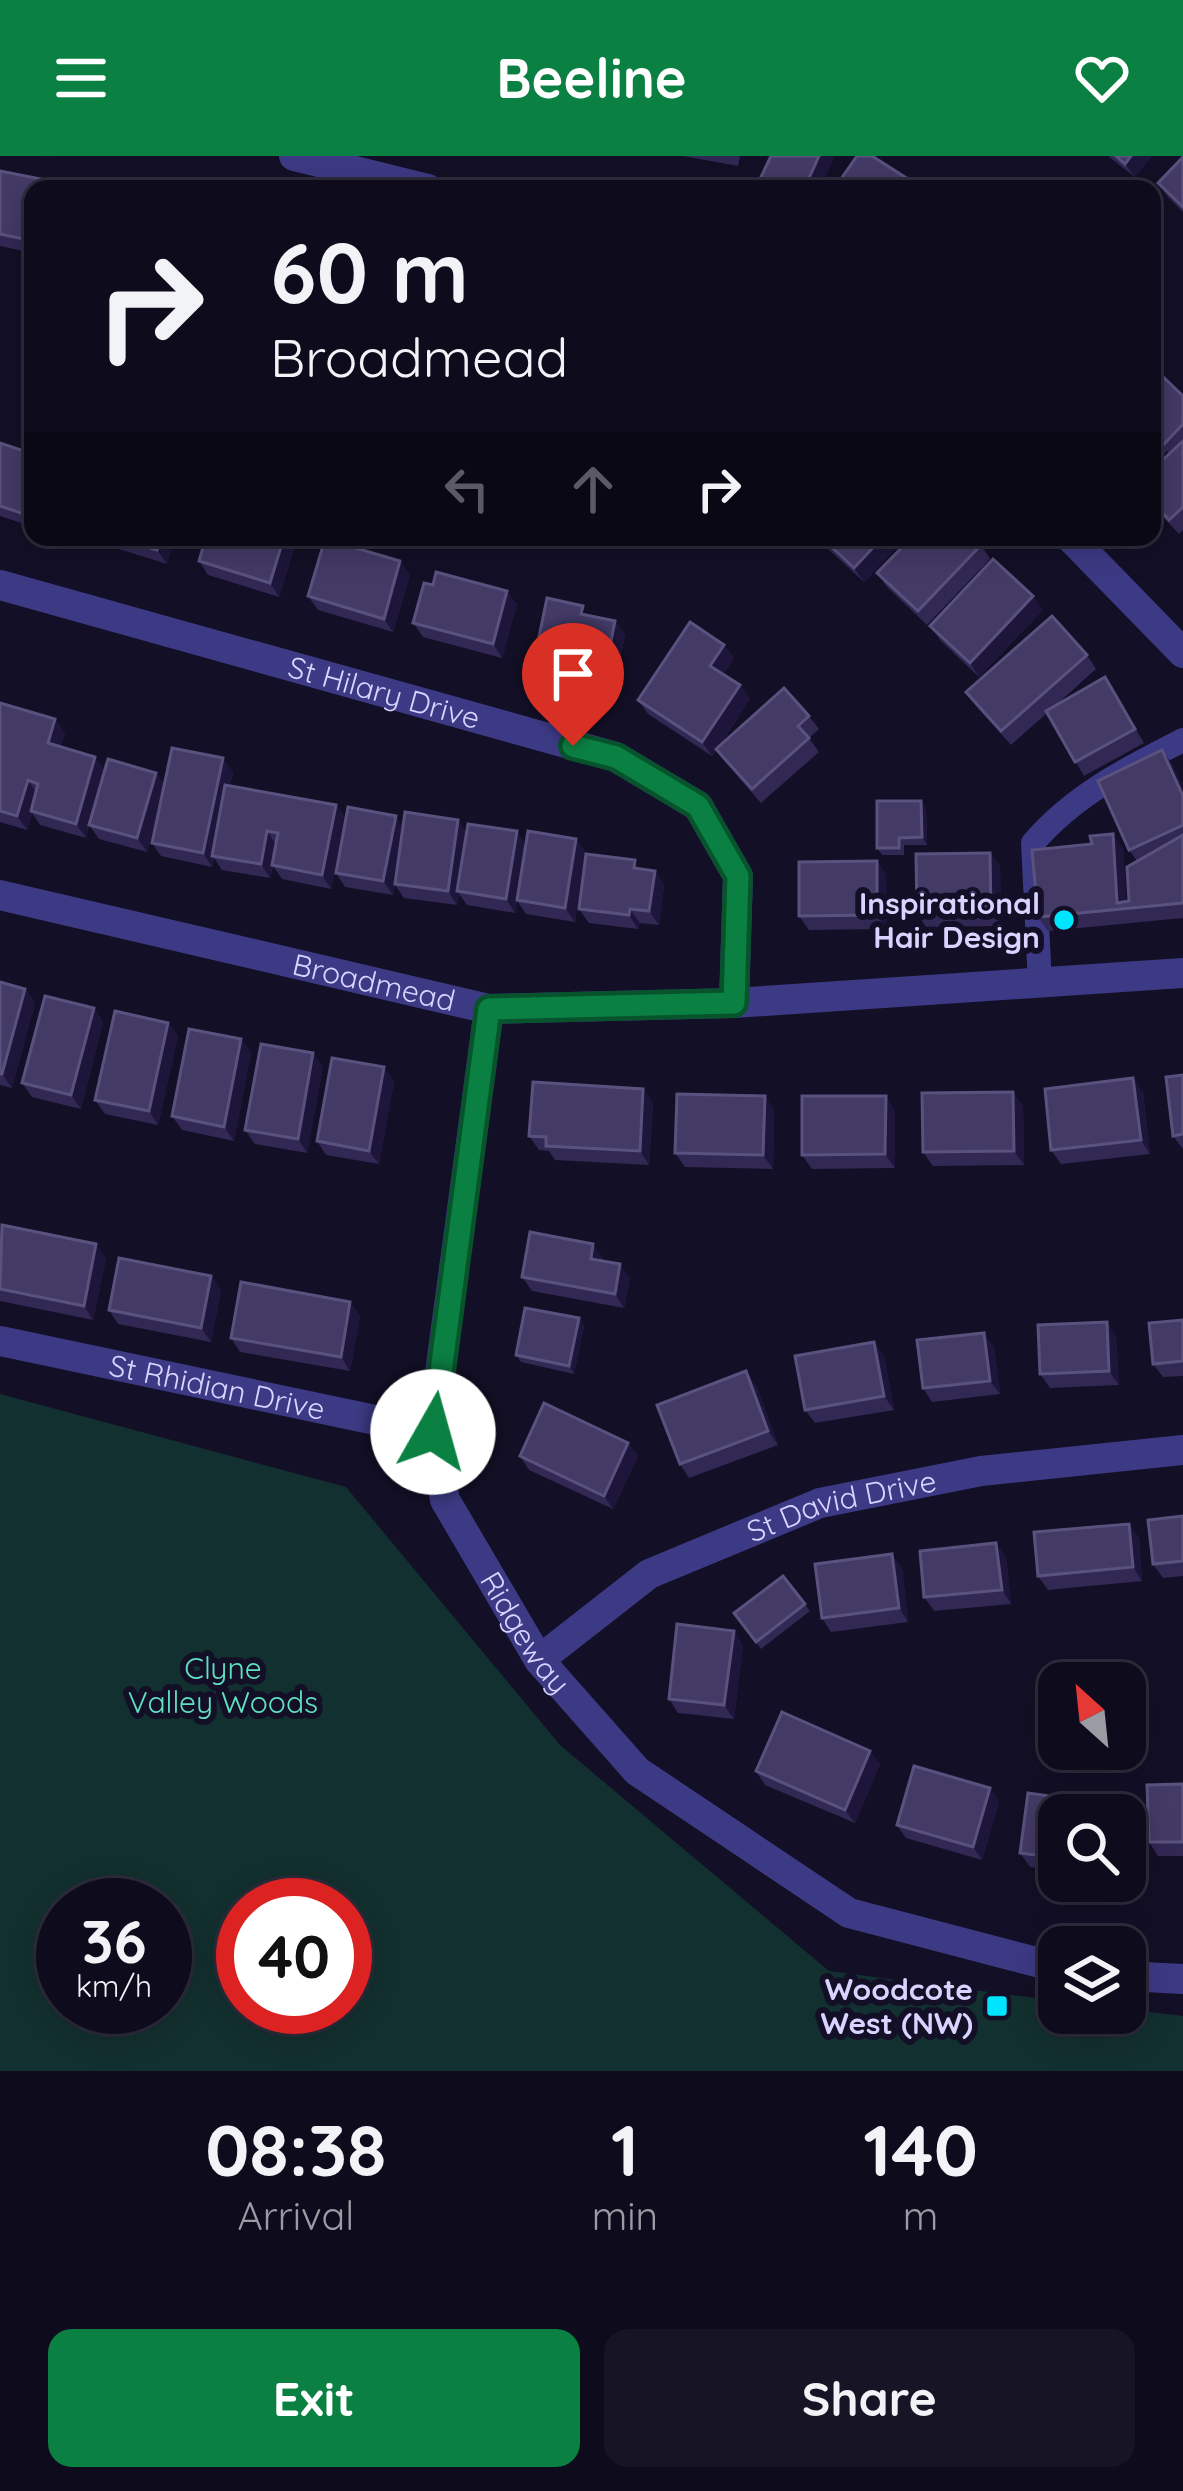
<!DOCTYPE html>
<html lang="en">
<head>
<meta charset="utf-8">
<style>
  :root { --surface:#0e0b1c; --page:#171425; --text:#f1f3f6; --muted:#9b9ba3; --line:#2e2b3b; --accent:#0b8043 }
  body { margin:0; font-family:Quicksand,sans-serif; background:var(--page); color:var(--text); height:100vh; display:flex; flex-direction:column; font-size:45px; white-space:nowrap }
  * { box-sizing:border-box; margin:0 }
  p { font-size:39px; color:var(--muted) }
  .icon { flex:none; width:66px; height:66px; fill:none; stroke:currentColor; stroke-width:2; stroke-linecap:round; stroke-linejoin:round }
  .map { position:relative; height:1915px; overflow:hidden }
  .details { display:flex; flex-direction:column; background:var(--surface); flex:1 }
  .details>* { flex:none }
  .banner { position:absolute; left:24px; top:24px; width:1137px; height:366px; border-radius:24px; box-shadow:0 6px 30px #0003,0 0 0 3px var(--line); background:#0e0b1c; color:var(--text); overflow:hidden }
  .needle { width:78px; rotate:333deg }
  .controls { position:absolute; left:1038px; top:1506px; display:grid; gap:24px }
  .controls a { display:grid; place-items:center; width:108px; height:108px; border-radius:24px; background:var(--surface); box-shadow:0 6px 30px #0003,0 0 0 3px var(--line); font-size:60px }
  .speed { position:absolute; left:36px; top:1722px; display:flex; gap:24px; font-size:60px; font-weight:700; text-align:center }
  .speed>* { display:grid; place-content:center; width:156px; height:156px; border-radius:50%; background:var(--surface); box-shadow:0 6px 30px #0003,0 0 0 3px var(--line); line-height:1 }
  .speed small { font-size:30px; font-weight:400 }
  .speed .limit { border:18px solid #d22; background:#fff; color:#111 }
  .pin { position:absolute; display:grid; place-items:center; width:102px; height:102px; color:#fff; margin:-123px -51px; border-radius:50% 50% 50% 0; rotate:-45deg; box-shadow:0 0 12px #0007 }
  .pin .icon { rotate:45deg }
  .me { position:absolute; width:132px; margin:-66px; rotate:7deg; stroke-linejoin:round; filter:drop-shadow(0 0 9px #0008) }
  .turn { display:flex; align-items:center; gap:42px; height:252px; padding:0 48px; font-size:54px }
  .turn .icon { width:156px; height:156px; stroke-width:2.5 }
  .turn b { display:block; font-size:84px; line-height:102px }
  .lanes { display:flex; align-items:center; height:114px; padding:0 48px; background:#0003; justify-content:center; gap:60px; direction:ltr }
  .lanes .off { opacity:.35 }
  .eta { display:flex; justify-content:space-evenly; align-items:center; height:204px; text-align:center }
  .eta b { font-size:72px; font-weight:800; line-height:84px }
  .action { display:flex; gap:24px; margin-top:auto; padding:24px 48px }
  .action a { flex:1; height:138px; border-radius:24px; background:var(--accent); color:#fff; font-size:48px; font-weight:800; line-height:138px; text-align:center }
  .action a+a { background:var(--page); color:var(--text) }
  header { display:flex; justify-content:space-between; align-items:center; height:156px; padding:0 48px; background:var(--accent); color:#fff; font-size:54px; font-weight:800 }
  .map>svg:first-child { display:block }
  .green { fill:#12302f; fill-rule:evenodd }
  .lines { fill:none; stroke-linecap:round; stroke-linejoin:round }
  .service { stroke:#3d3a85; stroke-width:24 }
  .minor { stroke:#3d3a85; stroke-width:30 }
  .tertiary { stroke:#3d3a85; stroke-width:30 }
  .wall { fill:#312854 }
  .shaded-wall { fill:#1d163a }
  .building { fill:#433a66; stroke:#5a527e; stroke-width:3 }
  .route-casing { stroke:#07532c; stroke-width:30 }
  .route { stroke:#0b8043; stroke-width:21 }
  .poi-dot { fill:#00e5ff; stroke:#130f26; stroke-width:4.5 }
  .labels { text-anchor:middle; dominant-baseline:central; stroke-width:12; stroke-linejoin:round; paint-order:stroke }
  .street-label { font-size:30px; fill:#d9d4ff; stroke:#130f26 }
  .poi-label { font-size:30px; font-weight:bold; fill:#d9d4ff; stroke:#130f26; text-anchor:end }
  .park-label { font-size:30px; fill:#5fe0c0; stroke:#130f26 }
</style>
</head>
<body>
<header><svg class="icon" aria-label="menu" viewBox="0 0 24 24"><path d="M4 6h16M4 12h16M4 18h16"/></svg>Beeline<svg class="icon" aria-label="heart" viewBox="0 0 24 24"><path d="M12 20l-8-8c-3-5 5-10 8-4 3-6 11-1 8 4z"/></svg></header>
<div class="map">
<svg width="1183" height="1915" viewBox="0 0 1183 1915">
  <rect width="100%" height="100%" fill="#130f26"/>
  <path class="green" d="M0,1238L346,1331L560,1589L829,1815L1059,1845V1857H1125V1853L1183,1860V1915H0ZM63,1749H165V1851H63ZM243,1749H345V1851H243Z"/>
  <g class="lines">
    <path class="service" d="M1040,828L1033,687C1074,639 1128,612 1183,584"/>
    <g class="minor">
      <polyline points="294,0 428,33"/>
      <polyline points="1070,381 1183,497"/>
      <path id="s1" d="M0,429L616,601L698,650L738,720L734,847"/>
      <path id="s2" d="M0,1185L432,1276"/>
      <path id="s3" d="M539,1504L649,1418L820,1347L981,1315L1183,1294"/>
    </g>
    <g class="tertiary">
      <path id="s4" d="M0,739L489,853L734,847L1183,817"/>
      <path id="s5" d="M489,853L432,1276L445,1344L539,1504L637,1615L849,1757L1059,1812"/>
      <polyline points="1125,1820 1183,1823"/>
    </g>
  </g>
  <g class="wall">
    <polygon points="683,0 740,0 738,10"/>
    <polygon points="1108,0 1152,0 1135,21"/>
    <polygon points="1183,1 1183,56 1168,41 1158,27"/>
    <polygon points="0,15 33,33 33,97 0,90"/>
    <polygon points="760,23 820,33 767,33"/>
    <polygon points="1152,213 1183,240 1183,374 1179,378 1152,349 1152,314 1169,298 1167,295 1152,310"/>
    <polygon points="0,287 33,298 33,371 0,360"/>
    <polygon points="90,381 175,381 167,408 93,385"/>
    <polygon points="206,381 296,381 297,383 279,441 208,419 199,405"/>
    <polygon points="820,381 906,381 864,426 827,392"/>
    <polygon points="981,389 990,403 927,469 887,431 877,417"/>
    <polygon points="400,405 410,419 393,476 318,454 308,440"/>
    <polygon points="517,448 502,502 423,481 413,467"/>
    <polygon points="1043,454 979,521 940,484 930,470"/>
    <polygon points="591,460 615,465 625,479 614,534 544,519 534,505"/>
    <polygon points="724,489 734,502 723,518 740,529 750,543 718,592 809,560 819,573 809,582 819,596 761,647 726,607 716,594 712,600 648,558 638,544"/>
    <polygon points="1087,499 1096,513 1055,550 1115,535 1144,587 1084,620 1047,557 1011,589 976,550 966,536"/>
    <polygon points="0,547 55,563 65,577 60,591 95,601 104,614 156,617 164,629 233,616 230,630 336,649 346,663 331,733 282,723 273,710 270,722 222,714 214,702 212,711 161,700 152,687 159,652 147,696 99,683 89,669 86,682 40,669 32,657 27,674 0,666"/>
    <polygon points="1172,608 1183,633 1183,762 1048,775 1038,761 1092,688 1123,692 1126,746 1129,745 1137,705 1129,694"/>
    <polygon points="921,645 926,652 927,689 904,689 904,699 882,699 877,692"/>
    <polygon points="403,670 467,676 526,689 586,697 575,766 526,758 517,745 515,757 467,749 459,738 457,749 404,742 395,729 393,739 345,731 336,717"/>
    <polygon points="990,697 1000,711 1001,770 926,771 917,757"/>
    <polygon points="877,705 886,719 887,773 809,774 799,760"/>
    <polygon points="642,713 655,715 664,729 659,769 640,767 638,773 589,767 579,753"/>
    <polygon points="0,826 25,833 35,847 12,932 0,929"/>
    <polygon points="94,852 103,866 81,953 32,941 22,927"/>
    <polygon points="168,867 178,880 158,969 105,958 95,944"/>
    <polygon points="251,897 234,985 182,974 172,960"/>
    <polygon points="323,911 307,997 255,988 245,974"/>
    <polygon points="1183,919 1183,993 1173,980"/>
    <polygon points="394,925 379,1008 326,999 317,985"/>
    <polygon points="643,933 653,947 649,1009 555,1004 549,995 539,994 529,980"/>
    <polygon points="1143,936 1150,998 1061,1008 1051,994"/>
    <polygon points="1023,950 1024,1009 933,1010 923,996"/>
    <polygon points="774,954 773,1013 685,1011 675,997"/>
    <polygon points="895,954 895,1012 812,1013 802,999"/>
    <polygon points="0,1077 106,1102 93,1164 0,1145"/>
    <polygon points="603,1102 603,1105 630,1122 624,1152 532,1135 522,1121"/>
    <polygon points="211,1120 221,1134 211,1186 118,1168 109,1154"/>
    <polygon points="350,1146 360,1160 350,1215 240,1196 231,1182"/>
    <polygon points="579,1162 584,1170 574,1218 521,1206 516,1199"/>
    <polygon points="1183,1164 1183,1220 1163,1221 1153,1208"/>
    <polygon points="1116,1180 1119,1229 1050,1232 1040,1218"/>
    <polygon points="994,1191 1000,1238 932,1246 923,1232"/>
    <polygon points="884,1200 894,1254 815,1267 805,1254"/>
    <polygon points="756,1229 778,1289 689,1322 680,1308"/>
    <polygon points="628,1287 638,1300 613,1353 529,1314 520,1300"/>
    <polygon points="1183,1360 1183,1420 1163,1422 1153,1408"/>
    <polygon points="1129,1368 1139,1382 1142,1425 1048,1434 1038,1420"/>
    <polygon points="1006,1401 1011,1448 934,1455 924,1441"/>
    <polygon points="902,1412 908,1466 831,1476 822,1462"/>
    <polygon points="783,1420 810,1455 761,1493 734,1457"/>
    <polygon points="743,1489 734,1563 678,1557 669,1543"/>
    <polygon points="880,1608 855,1667 765,1629 756,1615"/>
    <polygon points="1183,1628 1183,1700 1158,1700 1149,1686"/>
    <polygon points="990,1632 999,1646 982,1704 906,1682 897,1669"/>
    <polygon points="1059,1659 1059,1715 1030,1711 1020,1697"/>
  </g>
  <g class="shaded-wall">
    <polygon points="819,0 835,0 820,33 804,33"/>
    <polygon points="1131,0 1152,0 1135,21 1125,8"/>
    <polygon points="25,64 33,76 33,97 23,83"/>
    <polygon points="161,381 175,381 167,408 157,394"/>
    <polygon points="284,381 296,381 297,383 279,441 270,427"/>
    <polygon points="883,381 906,381 864,426 854,412"/>
    <polygon points="400,405 410,419 393,476 384,463"/>
    <polygon points="507,435 517,448 502,502 493,488"/>
    <polygon points="1033,440 1043,454 979,521 970,507"/>
    <polygon points="615,465 625,479 614,534 604,520"/>
    <polygon points="724,489 734,502 720,523 710,510"/>
    <polygon points="1105,521 1115,535 1144,587 1135,573"/>
    <polygon points="740,529 750,543 712,600 702,586"/>
    <polygon points="55,563 65,577 57,601 48,587"/>
    <polygon points="1162,594 1172,608 1183,633 1183,640"/>
    <polygon points="95,601 104,614 86,682 76,668"/>
    <polygon points="223,602 233,616 212,711 203,697"/>
    <polygon points="156,617 165,630 147,696 137,682"/>
    <polygon points="28,624 37,638 27,674 17,660"/>
    <polygon points="921,645 926,652 927,689 922,681"/>
    <polygon points="336,649 346,663 331,733 322,719"/>
    <polygon points="396,660 405,674 393,739 383,725"/>
    <polygon points="458,664 468,678 457,749 448,735"/>
    <polygon points="267,675 276,689 270,722 261,708"/>
    <polygon points="517,675 526,689 515,757 506,743"/>
    <polygon points="1113,678 1123,692 1127,752 1117,747"/>
    <polygon points="576,683 586,697 575,766 565,752"/>
    <polygon points="990,697 1000,711 1001,770 991,756"/>
    <polygon points="877,705 886,719 887,773 877,759"/>
    <polygon points="655,715 664,729 659,769 649,755"/>
    <polygon points="630,753 640,767 638,773 629,759"/>
    <polygon points="25,833 35,847 12,932 2,918"/>
    <polygon points="94,852 103,866 81,953 71,939"/>
    <polygon points="168,867 178,880 158,969 149,955"/>
    <polygon points="241,883 251,897 234,985 224,971"/>
    <polygon points="313,897 323,911 307,997 298,983"/>
    <polygon points="384,911 394,925 379,1008 369,995"/>
    <polygon points="1133,922 1143,936 1150,998 1141,984"/>
    <polygon points="643,933 653,947 649,1009 640,995"/>
    <polygon points="1013,936 1023,950 1024,1009 1014,995"/>
    <polygon points="765,940 774,954 773,1013 763,999"/>
    <polygon points="886,940 895,954 895,1012 885,998"/>
    <polygon points="96,1088 106,1102 93,1164 84,1150"/>
    <polygon points="593,1088 603,1102 600,1117 591,1103"/>
    <polygon points="620,1108 630,1122 624,1152 615,1138"/>
    <polygon points="211,1120 221,1134 211,1186 201,1172"/>
    <polygon points="350,1146 360,1160 350,1215 341,1201"/>
    <polygon points="579,1162 584,1170 574,1218 569,1210"/>
    <polygon points="1107,1166 1116,1180 1119,1229 1109,1215"/>
    <polygon points="984,1177 994,1191 1000,1238 990,1225"/>
    <polygon points="874,1186 884,1200 894,1254 884,1240"/>
    <polygon points="746,1215 756,1229 778,1289 768,1275"/>
    <polygon points="628,1287 638,1300 613,1353 604,1340"/>
    <polygon points="1129,1368 1139,1382 1142,1425 1133,1411"/>
    <polygon points="996,1387 1006,1401 1011,1448 1002,1434"/>
    <polygon points="892,1398 902,1412 908,1466 899,1452"/>
    <polygon points="734,1475 743,1489 734,1563 724,1549"/>
    <polygon points="870,1595 880,1608 855,1667 845,1654"/>
    <polygon points="990,1632 999,1646 982,1704 973,1691"/>
  </g>
  <g class="building">
    <polygon points="771,0 819,0 804,33 781,33 760,23"/>
    <polygon points="857,0 872,0 919,30 917,33 834,33"/>
    <polygon points="1116,0 1131,0 1125,8"/>
    <polygon points="1183,1 1183,51 1158,27"/>
    <polygon points="0,15 91,33 33,33 33,66 25,64 23,83 0,78"/>
    <polygon points="1153,211 1183,240 1183,268 1164,288 1157,281 1152,286"/>
    <polygon points="1183,285 1183,351 1169,364 1152,345 1152,314"/>
    <polygon points="0,287 33,298 33,361 0,350"/>
    <polygon points="115,381 161,381 157,394"/>
    <polygon points="206,381 284,381 270,427 199,405"/>
    <polygon points="821,381 883,381 854,412"/>
    <polygon points="912,381 972,381 981,389 918,455 877,417"/>
    <polygon points="325,383 400,405 384,463 308,440"/>
    <polygon points="993,403 1033,440 970,507 930,470"/>
    <polygon points="436,416 507,435 493,488 413,467 424,427 433,429"/>
    <polygon points="547,442 583,450 581,458 615,465 604,520 534,505"/>
    <polygon points="1052,460 1087,499 1001,575 966,536"/>
    <polygon points="690,466 724,489 710,510 740,529 702,586 638,544"/>
    <polygon points="1105,521 1135,573 1075,606 1046,555"/>
    <polygon points="784,532 809,560 798,570 809,582 752,633 716,593"/>
    <polygon points="0,547 55,563 48,587 95,601 76,668 31,655 38,628 28,624 17,660 0,655"/>
    <polygon points="172,592 223,602 203,697 152,687"/>
    <polygon points="1162,594 1183,640 1183,669 1129,694 1098,625"/>
    <polygon points="108,603 156,617 137,682 89,669"/>
    <polygon points="225,629 336,649 322,719 272,709 278,677 267,675 261,708 212,700"/>
    <polygon points="877,645 921,645 922,681 899,682 899,692 877,692"/>
    <polygon points="348,651 396,660 383,725 336,717"/>
    <polygon points="405,656 458,664 448,735 395,728"/>
    <polygon points="468,668 517,675 506,743 457,735"/>
    <polygon points="528,675 576,683 565,752 517,744"/>
    <polygon points="1113,678 1117,747 1129,745 1127,711 1183,679 1183,747 1038,761 1032,694 1092,688 1090,680"/>
    <polygon points="990,697 991,756 917,757 916,698"/>
    <polygon points="586,698 635,704 634,712 655,715 649,755 630,753 629,759 579,753"/>
    <polygon points="877,705 877,759 799,760 799,706"/>
    <polygon points="0,826 25,833 2,918 0,918"/>
    <polygon points="45,840 94,852 71,939 22,927"/>
    <polygon points="115,855 168,867 149,955 95,944"/>
    <polygon points="189,873 241,883 224,971 172,960"/>
    <polygon points="261,888 313,897 298,983 245,974"/>
    <polygon points="332,902 384,911 369,995 317,985"/>
    <polygon points="1183,919 1183,978 1173,980 1166,921"/>
    <polygon points="1133,922 1141,984 1051,994 1045,933"/>
    <polygon points="533,926 643,933 640,995 546,990 546,981 529,980"/>
    <polygon points="1013,936 1014,995 923,996 922,937"/>
    <polygon points="677,938 765,940 763,999 675,997"/>
    <polygon points="802,940 886,940 885,998 802,999"/>
    <polygon points="2,1069 96,1088 84,1150 0,1133"/>
    <polygon points="530,1076 593,1088 591,1103 620,1108 615,1138 522,1121"/>
    <polygon points="119,1102 211,1120 201,1172 109,1154"/>
    <polygon points="241,1126 350,1146 341,1201 231,1182"/>
    <polygon points="525,1152 579,1162 569,1210 516,1199"/>
    <polygon points="1183,1164 1183,1205 1153,1208 1149,1167"/>
    <polygon points="1107,1166 1109,1215 1040,1218 1038,1169"/>
    <polygon points="984,1177 990,1225 923,1232 917,1184"/>
    <polygon points="874,1186 884,1240 805,1254 795,1200"/>
    <polygon points="746,1215 768,1275 680,1308 657,1249"/>
    <polygon points="544,1247 628,1287 604,1340 520,1300"/>
    <polygon points="1183,1360 1183,1405 1153,1408 1148,1364"/>
    <polygon points="1129,1368 1133,1411 1038,1420 1034,1376"/>
    <polygon points="996,1387 1002,1434 924,1441 920,1395"/>
    <polygon points="892,1398 899,1452 822,1462 815,1408"/>
    <polygon points="783,1420 805,1448 756,1486 734,1457"/>
    <polygon points="677,1468 734,1475 724,1549 669,1543"/>
    <polygon points="782,1556 870,1595 845,1654 756,1615"/>
    <polygon points="914,1610 990,1632 973,1691 897,1669"/>
    <polygon points="1183,1628 1183,1686 1149,1686 1147,1629"/>
    <polygon points="1028,1637 1106,1648 1105,1659 1059,1659 1059,1702 1020,1697"/>
  </g>
  <g class="lines">
    <g class="route-casing">
      <polyline id="route" points="433,1276 489,853 734,847 738,720 698,650 616,601 573,590"/>
    </g>
    <use href="#route" class="route"/>
  </g>
  <g class="poi-dot">
    <circle cx="1064" cy="764" r="12"/>
    <rect x="985" y="1838" width="24" height="24" rx="6"/>
  </g>
  <g class="labels">
    <g class="street-label">
      <text stroke="none"><textPath href="#s1" startOffset="399">St Hilary Drive</textPath></text>
      <text stroke="none"><textPath href="#s4" startOffset="384">Broadmead</textPath></text>
      <text stroke="none"><textPath href="#s2" startOffset="222">St Rhidian Drive</textPath></text>
      <text stroke="none"><textPath href="#s3" startOffset="345">St David Drive</textPath></text>
      <text stroke="none"><textPath href="#s5" startOffset="651">Ridgeway</textPath></text>
    </g>
    <g class="poi-label">
      <text x="1040" y="747">Inspirational<tspan x="1040" dy="34">Hair Design</tspan></text>
      <text x="973" y="1833">Woodcote<tspan x="973" dy="34">West (NW)</tspan></text>
    </g>
    <g class="park-label">
      <text x="223" y="1512">Clyne<tspan x="223" dy="34">Valley Woods</tspan></text>
    </g>
  </g>
</svg>
<div class="controls">
<a><svg class="needle" viewBox="-14 -14 28 28"><path d="M0-13l5 13h-10z" fill="#e53935"/><path d="M0 13l5-13h-10z" fill="#9b9ba3"/></svg></a>
<a><svg class="icon" aria-label="search" viewBox="0 0 24 24"><circle cx="10" cy="10" r="6"/><path d="M15 15l6 6"/></svg></a>
<a><svg class="icon" aria-label="layers" viewBox="0 0 24 24"><path d="M12 4l9 5-9 5-9-5zM3 14l9 5 9-5"/></svg></a>
</div>
<div class="speed"><div>36<small>km/h</small></div><div class="limit">40</div></div>
<div class="pin" style="left:573px;top:590px;background:#d93025"><svg class="icon" aria-label="arrive" viewBox="0 0 24 24"><path d="M6 21V4h12l-3 4 3 4H6"/></svg></div>
<svg class="me" style="left:433px;top:1276px" viewBox="-20 -20 40 40"><circle r="19" fill="#fff"/><path d="M0-13L10 11 0 6-10 11z" fill="#0b8043"/></svg>
<div class="banner">
<div class="turn"><svg class="icon" aria-label="right" viewBox="0 0 24 24"><path d="M7 20v-9h11M14 6l5 5-5 5"/></svg><div><b>60 m</b>Broadmead</div></div>
<div class="lanes"><svg class="icon off" aria-label="left" viewBox="0 0 24 24"><path d="M17 20v-9H6M10 6l-5 5 5 5"/></svg><svg class="icon off" aria-label="ahead" viewBox="0 0 24 24"><path d="M12 20V5M6 11l6-6 6 6"/></svg><svg class="icon" aria-label="right" viewBox="0 0 24 24"><path d="M7 20v-9h11M14 6l5 5-5 5"/></svg></div>
</div>
</div>
<section class="details">
<div class="eta">
<div><b>08:38</b><p>Arrival</p></div>
<div><b>1</b><p>min</p></div>
<div><b>140</b><p>m</p></div>
</div>
<div class="action"><a>Exit</a><a>Share</a></div>
</section>
</body>
</html>
